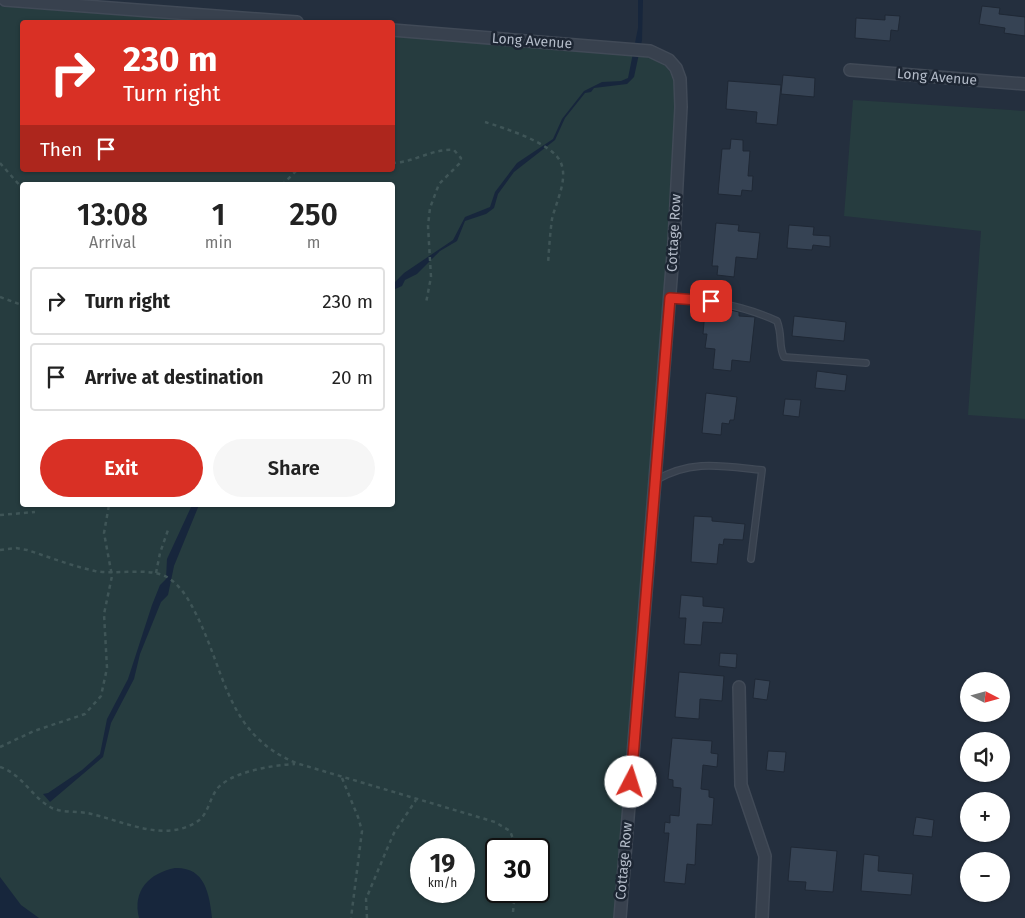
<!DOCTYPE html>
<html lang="en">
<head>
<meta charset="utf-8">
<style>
  :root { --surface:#fff; --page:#f6f6f6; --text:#222; --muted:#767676; --line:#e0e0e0; --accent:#d93025 }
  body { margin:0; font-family:"Fira Sans",sans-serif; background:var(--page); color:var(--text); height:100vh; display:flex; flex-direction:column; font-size:19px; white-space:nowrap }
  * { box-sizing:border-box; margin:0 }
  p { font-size:16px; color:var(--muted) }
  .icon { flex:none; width:28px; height:28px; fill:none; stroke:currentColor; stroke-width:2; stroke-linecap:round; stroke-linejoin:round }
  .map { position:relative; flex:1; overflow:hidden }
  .drawer { position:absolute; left:20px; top:182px; width:375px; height:325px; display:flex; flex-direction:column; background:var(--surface); border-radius:5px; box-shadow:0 1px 4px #0004 }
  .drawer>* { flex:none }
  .top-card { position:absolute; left:20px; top:20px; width:375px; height:152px; border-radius:5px; box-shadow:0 1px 4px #0004; background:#d93025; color:#fff; overflow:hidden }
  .needle { width:32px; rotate:96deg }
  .fabs { position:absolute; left:960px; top:672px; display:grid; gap:10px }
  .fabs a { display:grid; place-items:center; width:50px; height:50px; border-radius:50%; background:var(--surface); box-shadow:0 1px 4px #0004; font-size:25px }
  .speed { position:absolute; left:410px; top:838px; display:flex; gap:10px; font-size:25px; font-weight:700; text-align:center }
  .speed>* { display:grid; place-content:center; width:65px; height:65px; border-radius:50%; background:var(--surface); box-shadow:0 1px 4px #0004; line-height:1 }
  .speed small { font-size:12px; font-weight:400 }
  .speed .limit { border:2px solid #111; border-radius:8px; background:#fff; color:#111 }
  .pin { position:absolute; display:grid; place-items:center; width:42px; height:42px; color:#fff; margin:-21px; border-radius:10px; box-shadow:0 2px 8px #0006 }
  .me { position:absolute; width:55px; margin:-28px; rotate:5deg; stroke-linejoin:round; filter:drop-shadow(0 0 4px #0008) }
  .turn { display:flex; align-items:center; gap:18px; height:105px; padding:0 20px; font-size:22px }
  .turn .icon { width:65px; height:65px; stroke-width:2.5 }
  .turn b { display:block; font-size:35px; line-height:42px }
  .then { display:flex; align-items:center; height:48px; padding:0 20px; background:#0003; gap:10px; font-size:19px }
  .eta { display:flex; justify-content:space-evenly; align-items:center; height:85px; text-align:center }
  .eta b { font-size:30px; font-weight:600; line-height:35px }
  .button { display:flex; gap:10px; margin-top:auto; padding:10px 20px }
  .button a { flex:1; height:58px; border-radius:30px; background:var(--accent); color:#fff; font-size:20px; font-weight:600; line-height:58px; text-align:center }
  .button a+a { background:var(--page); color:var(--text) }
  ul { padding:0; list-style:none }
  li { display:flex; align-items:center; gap:15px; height:68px; margin:0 10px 8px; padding:0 10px; border:2px solid var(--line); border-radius:5px }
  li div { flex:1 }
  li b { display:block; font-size:19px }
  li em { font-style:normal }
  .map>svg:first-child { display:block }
  .green { fill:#263c3f; fill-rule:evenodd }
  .water { fill:#17263c }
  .building { fill:#364354; stroke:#1f2835 }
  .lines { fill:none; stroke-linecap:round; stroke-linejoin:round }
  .service-casing { stroke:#414a57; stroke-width:8 }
  .minor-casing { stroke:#414a57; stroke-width:14 }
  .path { stroke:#3f5557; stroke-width:2.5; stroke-dasharray:4 4; stroke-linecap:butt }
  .service { stroke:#38414e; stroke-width:5.5 }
  .minor { stroke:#38414e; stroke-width:11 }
  .route-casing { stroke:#8d1f18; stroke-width:12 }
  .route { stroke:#d93025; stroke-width:9 }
  .labels { text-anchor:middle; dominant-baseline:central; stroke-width:5; stroke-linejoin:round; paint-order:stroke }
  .street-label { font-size:14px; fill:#b4bcc9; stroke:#1d2633 }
</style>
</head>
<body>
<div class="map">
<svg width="1025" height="918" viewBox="0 0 1025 918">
  <rect width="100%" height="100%" fill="#242f3e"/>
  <g class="green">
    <path d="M0,6L214,22H22V170H392L393,36L630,54C665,59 675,66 676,102L669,251L616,918H0ZM22,185H392V505H22ZM421,849H464V891H421ZM496,849H539V891H496Z"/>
    <polygon points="853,100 1025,111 1025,419 968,415 981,231 844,216"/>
  </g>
  <g class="water">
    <polygon points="638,0 643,0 642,40 634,77 627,84 594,88 591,92 585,93 565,118 555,140 514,172 498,194 494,208 486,214 465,221 457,241 440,251 417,274 405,280 402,286 393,290 392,285 404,273 453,240 465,217 490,207 495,192 517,163 553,139 562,119 584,91 602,82 621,81 628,78 638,28"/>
    <polygon points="192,505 199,505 174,566 168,595 161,602 140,654 134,679 111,723 103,757 50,802 43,794 48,793 82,770 100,754 107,719 128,679 152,605 160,585 166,579 167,559"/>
    <path d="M175,868C205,867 209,893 212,918H139C132,891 149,873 175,868Z"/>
    <polygon points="0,877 21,905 39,918 0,918"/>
  </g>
  <g class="building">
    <polygon points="982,6 1000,8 999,14 1025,17 1025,36 1004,33 1005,28 979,24"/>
    <polygon points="885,15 900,16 898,31 891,30 890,41 855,38 856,18 885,20"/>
    <polygon points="783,75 815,78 814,97 781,94"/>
    <polygon points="728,81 781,85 777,125 756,123 757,112 726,109"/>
    <polygon points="731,139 743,140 743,151 750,151 748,176 753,176 752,191 742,190 741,196 718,194 722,149 730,149"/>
    <polygon points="716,223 739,225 738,231 760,233 757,259 736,257 734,277 717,275 718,266 712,266"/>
    <polygon points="789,225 814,227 813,235 830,236 830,247 813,245 812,250 787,248"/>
    <polygon points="722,308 739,312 739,316 755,317 750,362 732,360 731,371 713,369 715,349 705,348 707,334 703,334 705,311 722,312"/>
    <polygon points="794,316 846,322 844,341 792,336"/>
    <polygon points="817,371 847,375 845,391 815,388"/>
    <polygon points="706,393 737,397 734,420 730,420 729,424 722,423 721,435 702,433"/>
    <polygon points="785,399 801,400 799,417 783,415"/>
    <polygon points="694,516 712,517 712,521 745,524 743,540 724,539 723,545 719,544 717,564 691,562"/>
    <polygon points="681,595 703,597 703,606 724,608 722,623 703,622 701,645 684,644 686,618 679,618"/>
    <polygon points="720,653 737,654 736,668 719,666"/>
    <polygon points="679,672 724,676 722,701 700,699 699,719 675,717"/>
    <polygon points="755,679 770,681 767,700 753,698"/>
    <polygon points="672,738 712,741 711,753 718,754 717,767 703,765 701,789 709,790 709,797 714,798 712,825 697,824 695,865 687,864 685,884 664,882 669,833 664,833 665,822 670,823 670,815 679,816 681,788 673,787 673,780 668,779"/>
    <polygon points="768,751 786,752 784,772 766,770"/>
    <polygon points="916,817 934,820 932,837 913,835"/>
    <polygon points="791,847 837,851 833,892 805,890 806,882 788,881"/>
    <polygon points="864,854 879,856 878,871 913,874 911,895 861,891"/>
  </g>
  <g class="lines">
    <g class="service-casing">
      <g id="service">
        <path d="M670,298C708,299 742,305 777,321C783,337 778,345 784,357L866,363"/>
        <path d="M656,480C692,459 722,466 762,470L751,559"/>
      </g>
    </g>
    <g class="minor-casing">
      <g id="minor">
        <polyline points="5,0 297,22"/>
        <polyline points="392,30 650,51 669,60 676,68 680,79 681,107 674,242 620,918"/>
        <polyline points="850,70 1025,84"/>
        <polyline points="739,687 741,785 765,856 762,918"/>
      </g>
    </g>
    <g class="path">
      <path d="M485,122C504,128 553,143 561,163C568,180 556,202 552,219C550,234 549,249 548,264"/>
      <polyline points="0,163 22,188"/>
      <path d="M392,163C413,163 433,148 454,150L461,158L460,163L439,184L430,208L428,226L431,277L426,303"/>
      <polyline points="282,185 297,170"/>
      <polyline points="0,297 22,305"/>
      <polyline points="0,515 35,512"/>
      <path d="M0,550L16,548L27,550C49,557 72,566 95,571C116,575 149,567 167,577C180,585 188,598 195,612C226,672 226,734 296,763L495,822L510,831L517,849"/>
      <polyline points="156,573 160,553 168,530"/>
      <polyline points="0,747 34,731 85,714 101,696 107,668 104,614 112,576 104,533 109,505"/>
      <path d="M0,767C22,774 31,796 50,807C60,813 76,811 87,813C122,820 164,844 198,821C207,815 209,802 215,792C226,772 274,765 295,764"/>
      <polyline points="342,778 358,817 362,831 351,918"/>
      <polyline points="513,912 515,891"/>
      <polyline points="367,918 366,899 387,849 394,833 416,800"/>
    </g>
    <use href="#service" class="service"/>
    <use href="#minor" class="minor"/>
  </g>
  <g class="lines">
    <g class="route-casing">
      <polyline id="route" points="631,782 670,298 711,301"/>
    </g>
    <use href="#route" class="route"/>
  </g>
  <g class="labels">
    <g class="street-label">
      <text transform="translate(532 41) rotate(4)">Long Avenue</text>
      <text transform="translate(937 77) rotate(5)">Long Avenue</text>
      <text transform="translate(674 233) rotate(-87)">Cottage Row</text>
      <text transform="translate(624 861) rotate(-85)">Cottage Row</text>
    </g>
  </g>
</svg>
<div class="fabs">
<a><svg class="needle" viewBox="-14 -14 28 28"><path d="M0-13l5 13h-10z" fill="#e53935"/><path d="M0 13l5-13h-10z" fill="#767676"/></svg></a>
<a><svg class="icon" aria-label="sound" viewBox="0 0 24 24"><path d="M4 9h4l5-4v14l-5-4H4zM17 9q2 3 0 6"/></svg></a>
<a>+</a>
<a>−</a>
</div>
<div class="speed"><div>19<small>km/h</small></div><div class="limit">30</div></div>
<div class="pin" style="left:711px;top:301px;background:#d93025"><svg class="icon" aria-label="arrive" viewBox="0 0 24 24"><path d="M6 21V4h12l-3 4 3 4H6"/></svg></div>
<svg class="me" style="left:631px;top:782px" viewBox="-20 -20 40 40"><circle r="19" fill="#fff"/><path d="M0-13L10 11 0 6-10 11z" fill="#d93025"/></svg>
<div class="top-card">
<div class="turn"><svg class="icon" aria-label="right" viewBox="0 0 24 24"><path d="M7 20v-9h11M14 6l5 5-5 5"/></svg><div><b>230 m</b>Turn right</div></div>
<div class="then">Then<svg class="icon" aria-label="arrive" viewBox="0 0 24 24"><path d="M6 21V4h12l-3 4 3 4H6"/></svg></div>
</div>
<section class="drawer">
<div class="eta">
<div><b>13:08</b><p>Arrival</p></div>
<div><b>1</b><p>min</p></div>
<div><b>250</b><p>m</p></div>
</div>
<ul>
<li><svg class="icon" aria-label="right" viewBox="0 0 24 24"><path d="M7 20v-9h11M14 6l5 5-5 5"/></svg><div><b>Turn right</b></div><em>230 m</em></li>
<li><svg class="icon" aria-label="arrive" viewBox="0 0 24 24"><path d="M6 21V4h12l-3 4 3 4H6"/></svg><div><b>Arrive at destination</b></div><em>20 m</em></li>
</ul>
<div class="button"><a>Exit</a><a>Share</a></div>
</section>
</div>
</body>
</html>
